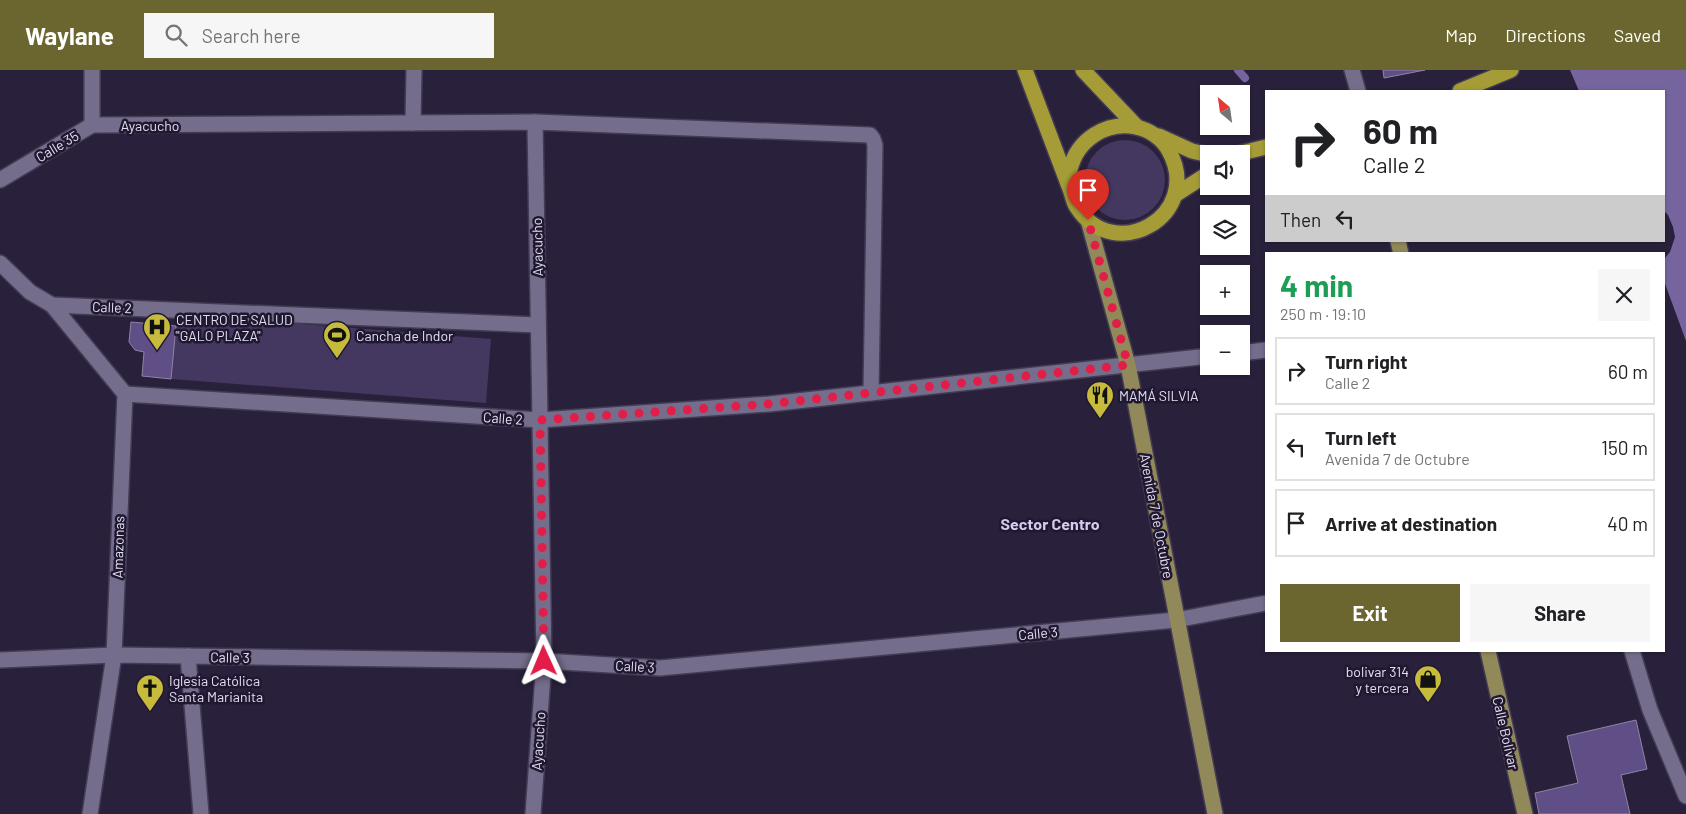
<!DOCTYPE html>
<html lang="en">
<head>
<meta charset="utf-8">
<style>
  :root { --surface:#fff; --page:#f6f6f6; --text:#202124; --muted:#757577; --line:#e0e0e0; --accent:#6b662f }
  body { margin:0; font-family:Barlow,sans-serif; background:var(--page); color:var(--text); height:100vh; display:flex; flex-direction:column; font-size:19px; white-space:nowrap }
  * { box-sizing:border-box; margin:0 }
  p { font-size:16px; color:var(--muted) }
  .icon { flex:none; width:28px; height:28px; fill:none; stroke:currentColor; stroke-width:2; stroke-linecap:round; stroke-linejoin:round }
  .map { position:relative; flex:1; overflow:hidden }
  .details { position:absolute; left:1265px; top:182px; width:400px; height:400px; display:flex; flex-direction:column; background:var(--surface); border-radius:0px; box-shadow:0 1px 4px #0004 }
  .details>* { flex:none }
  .top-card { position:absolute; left:1265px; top:20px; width:400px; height:152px; border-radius:0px; box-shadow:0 1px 4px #0004; background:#fff; color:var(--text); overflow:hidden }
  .needle { width:32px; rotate:331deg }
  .buttons { position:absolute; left:1200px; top:15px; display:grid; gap:10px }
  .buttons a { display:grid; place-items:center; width:50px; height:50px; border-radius:0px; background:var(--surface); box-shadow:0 1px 4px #0004; font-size:25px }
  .pin { position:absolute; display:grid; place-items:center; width:42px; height:42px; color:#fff; margin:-51px -21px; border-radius:50% 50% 50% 0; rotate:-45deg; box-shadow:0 0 5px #0007 }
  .pin .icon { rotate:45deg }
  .me { position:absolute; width:55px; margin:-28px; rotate:359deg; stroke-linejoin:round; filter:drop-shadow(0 0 4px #0008) }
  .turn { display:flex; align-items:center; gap:18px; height:105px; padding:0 15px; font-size:22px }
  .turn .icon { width:65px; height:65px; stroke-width:2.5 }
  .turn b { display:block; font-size:35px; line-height:42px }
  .then { display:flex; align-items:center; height:48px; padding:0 15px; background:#0003; gap:10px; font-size:19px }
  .round { display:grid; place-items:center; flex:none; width:52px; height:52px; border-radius:0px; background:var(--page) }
  .overview { display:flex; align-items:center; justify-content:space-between; height:85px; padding:0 15px }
  h1 { font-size:30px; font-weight:700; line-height:38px; color:#1e9e55 }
  .button { display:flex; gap:10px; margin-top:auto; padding:10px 15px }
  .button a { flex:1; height:58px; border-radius:0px; background:var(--accent); color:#fff; font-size:20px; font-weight:700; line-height:58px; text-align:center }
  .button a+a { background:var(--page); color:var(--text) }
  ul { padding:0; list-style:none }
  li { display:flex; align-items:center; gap:15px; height:68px; margin:0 10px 8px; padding:0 5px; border:2px solid var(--line); border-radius:0px }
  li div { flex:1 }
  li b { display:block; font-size:19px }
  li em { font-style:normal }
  header { display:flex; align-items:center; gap:30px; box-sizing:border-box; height:70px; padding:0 25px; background:var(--accent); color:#fff }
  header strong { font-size:24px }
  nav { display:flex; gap:28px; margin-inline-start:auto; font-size:18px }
  .search { width:350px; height:45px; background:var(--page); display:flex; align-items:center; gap:12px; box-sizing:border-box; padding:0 18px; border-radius:0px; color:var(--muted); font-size:19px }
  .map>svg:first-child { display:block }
  .green { fill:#453860 }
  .water { fill:#76649f }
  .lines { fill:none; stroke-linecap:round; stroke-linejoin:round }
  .stream { stroke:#76649f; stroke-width:8 }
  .building { fill:#604e87; stroke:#8e85a6 }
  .minor-casing { stroke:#443c53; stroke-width:18 }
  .major-casing { stroke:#443c53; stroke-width:18 }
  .highway-casing { stroke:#443c53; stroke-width:18 }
  .minor { stroke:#756d8c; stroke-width:15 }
  .major { stroke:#92895a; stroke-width:15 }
  .highway { stroke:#a59c38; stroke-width:15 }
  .route { stroke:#e11d48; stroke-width:9; stroke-dasharray:0 16.2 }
  .labels { text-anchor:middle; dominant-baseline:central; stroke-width:5; stroke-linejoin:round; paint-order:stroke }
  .street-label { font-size:14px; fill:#e3dff0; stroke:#201731 }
  .poi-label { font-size:14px; fill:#e3dff0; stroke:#201731; text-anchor:start }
  .quarter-label { font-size:16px; font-weight:bold; fill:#d4cbee; stroke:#201731 }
</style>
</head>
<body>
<header>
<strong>Waylane</strong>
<div class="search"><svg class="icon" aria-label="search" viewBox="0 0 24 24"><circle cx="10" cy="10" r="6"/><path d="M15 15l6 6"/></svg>Search here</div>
<nav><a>Map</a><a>Directions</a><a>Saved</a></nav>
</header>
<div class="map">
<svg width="1686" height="744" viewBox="0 0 1686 744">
  <rect width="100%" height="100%" fill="#29213b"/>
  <g class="green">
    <circle cx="1125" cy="110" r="40"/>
    <polygon points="177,244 491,269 486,333 171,309"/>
  </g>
  <polygon class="water" points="1570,0 1686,0 1686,271 1664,211 1664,189 1670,182 1675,167 1673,157 1668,145 1664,141 1664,21 1579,21"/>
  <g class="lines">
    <polyline class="stream" points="1238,0 1245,8"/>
  </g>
  <g class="building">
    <polygon points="1383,0 1425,0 1384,8"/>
    <polygon points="131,252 176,256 171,309 142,306 144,282 135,280 129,272"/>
    <polygon points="1636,650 1647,699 1621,705 1630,744 1539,744 1535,723 1578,713 1567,666"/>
  </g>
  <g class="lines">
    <g class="minor-casing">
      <g id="minor">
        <polyline points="1352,0 1358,21"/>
        <polyline points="535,52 870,65 873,69 875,75 871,323"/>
        <polyline points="413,53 414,0"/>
        <polyline points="92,55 535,52 544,591 533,744"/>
        <polyline points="0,110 92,55 92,0"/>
        <polyline points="0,193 30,222 52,235 538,255"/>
        <polyline points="52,235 125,324 114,585 90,744"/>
        <polyline points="1241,283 1266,280"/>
        <polyline points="125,324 540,350 769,334 1209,286"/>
        <polyline points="1632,581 1650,640 1686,726"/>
        <polyline points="188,586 201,744"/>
        <polyline points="0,590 114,585 544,591 660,598 1176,550 1266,533"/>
      </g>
    </g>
    <g class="major-casing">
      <g id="major">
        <polyline points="1088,150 1128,295 1215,744"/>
        <polyline points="1398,171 1401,184"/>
        <polyline points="1488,581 1525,744"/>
      </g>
    </g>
    <g class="highway-casing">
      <g id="highway">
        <path d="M1025,0L1070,119C1072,124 1073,131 1076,136C1114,197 1204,145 1169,81C1163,69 1150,60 1136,57C1107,51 1077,69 1070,100C1069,105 1070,112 1070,119"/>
        <polyline points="1083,0 1137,57"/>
        <polyline points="1460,21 1511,0"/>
        <polyline points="1159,66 1192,81 1209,85"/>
        <polyline points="1237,84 1266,77"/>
        <polyline points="1175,125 1209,103"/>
      </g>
    </g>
    <use href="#minor" class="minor"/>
    <use href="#major" class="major"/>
    <use href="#highway" class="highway"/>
  </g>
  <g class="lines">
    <polyline class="route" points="544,591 540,350 769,334 1128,295 1088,150"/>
  </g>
  <defs>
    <g id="hospital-pin" transform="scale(1.4375)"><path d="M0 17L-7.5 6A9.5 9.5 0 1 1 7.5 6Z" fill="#c6bb3c" stroke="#201731"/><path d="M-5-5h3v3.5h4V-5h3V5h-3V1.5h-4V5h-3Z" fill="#111"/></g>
    <g id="stadium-pin" transform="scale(1.4375)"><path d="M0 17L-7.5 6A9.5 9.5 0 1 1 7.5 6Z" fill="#c6bb3c" stroke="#201731"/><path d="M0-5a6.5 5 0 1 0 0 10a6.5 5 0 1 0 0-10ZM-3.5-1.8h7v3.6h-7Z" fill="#111"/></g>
    <g id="restaurant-pin" transform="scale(1.4375)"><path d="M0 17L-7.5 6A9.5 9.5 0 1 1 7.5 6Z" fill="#c6bb3c" stroke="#201731"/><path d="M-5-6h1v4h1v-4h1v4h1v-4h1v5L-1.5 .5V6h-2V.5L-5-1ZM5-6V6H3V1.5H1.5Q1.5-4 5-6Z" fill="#111"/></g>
    <g id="shop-pin" transform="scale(1.4375)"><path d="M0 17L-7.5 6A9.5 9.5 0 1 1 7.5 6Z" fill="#c6bb3c" stroke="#201731"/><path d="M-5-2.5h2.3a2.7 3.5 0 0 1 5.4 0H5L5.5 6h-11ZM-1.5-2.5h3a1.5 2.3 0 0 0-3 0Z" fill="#111"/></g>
    <g id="church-pin" transform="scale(1.4375)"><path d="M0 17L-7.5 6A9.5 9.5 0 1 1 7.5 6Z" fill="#c6bb3c" stroke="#201731"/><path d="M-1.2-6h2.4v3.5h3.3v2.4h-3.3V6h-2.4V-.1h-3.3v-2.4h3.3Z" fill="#111"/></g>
  </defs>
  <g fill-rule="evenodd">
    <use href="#hospital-pin" x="157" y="257"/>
    <use href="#stadium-pin" x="337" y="265"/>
    <use href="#restaurant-pin" x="1100" y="325"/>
    <use href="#shop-pin" x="1428" y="609"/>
    <use href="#church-pin" x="150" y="618"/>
  </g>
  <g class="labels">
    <g class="street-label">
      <text x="150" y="55">Ayacucho</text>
      <text transform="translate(57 76) rotate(-31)">Calle 35</text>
      <text transform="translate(537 177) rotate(-91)">Ayacucho</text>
      <text transform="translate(112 237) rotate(2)">Calle 2</text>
      <text transform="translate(503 348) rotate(4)">Calle 2</text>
      <text transform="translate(1157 446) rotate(79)">Avenida 7 de Octubre</text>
      <text transform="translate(118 477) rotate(-88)">Amazonas</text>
      <text transform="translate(1038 563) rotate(-5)">Calle 3</text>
      <text transform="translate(230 587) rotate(1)">Calle 3</text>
      <text transform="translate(635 596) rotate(3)">Calle 3</text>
      <text transform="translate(1506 663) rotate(77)">Calle Bolivar</text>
      <text transform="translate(538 671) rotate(-86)">Ayacucho</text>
    </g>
    <g class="poi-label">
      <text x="176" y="249">CENTRO DE SALUD<tspan x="176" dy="16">"GALO PLAZA"</tspan></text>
      <text x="356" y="265">Cancha de Indor</text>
      <text x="1119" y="325">MAMÁ SILVIA</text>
      <text x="1409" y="601" text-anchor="end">bolivar 314<tspan x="1409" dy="16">y tercera</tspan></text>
      <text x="169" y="610">Iglesia Católica<tspan x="169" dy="16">Santa Marianita</tspan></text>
    </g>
    <g class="quarter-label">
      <text x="1050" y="453">Sector Centro</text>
    </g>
  </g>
</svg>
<div class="buttons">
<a><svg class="needle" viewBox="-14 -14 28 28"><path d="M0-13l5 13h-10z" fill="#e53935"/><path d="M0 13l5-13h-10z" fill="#757577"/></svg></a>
<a><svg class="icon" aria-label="sound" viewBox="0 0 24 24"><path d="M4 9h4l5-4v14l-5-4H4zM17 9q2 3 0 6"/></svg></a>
<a><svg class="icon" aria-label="layers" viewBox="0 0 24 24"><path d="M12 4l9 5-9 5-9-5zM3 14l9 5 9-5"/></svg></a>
<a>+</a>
<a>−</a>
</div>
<div class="pin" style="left:1088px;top:150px;background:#d93025"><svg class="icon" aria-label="arrive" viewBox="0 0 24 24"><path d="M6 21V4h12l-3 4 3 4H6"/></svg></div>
<svg class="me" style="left:544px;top:591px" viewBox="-20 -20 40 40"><path d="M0-17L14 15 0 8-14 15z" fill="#e11d48" stroke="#fff" stroke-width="4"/></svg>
<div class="top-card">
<div class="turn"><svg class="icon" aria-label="right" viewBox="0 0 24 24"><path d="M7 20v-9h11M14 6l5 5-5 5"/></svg><div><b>60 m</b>Calle 2</div></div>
<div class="then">Then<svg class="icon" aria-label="left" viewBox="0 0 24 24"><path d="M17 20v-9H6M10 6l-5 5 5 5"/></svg></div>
</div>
<section class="details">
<div class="overview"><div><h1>4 min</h1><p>250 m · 19:10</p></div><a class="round"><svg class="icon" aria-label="close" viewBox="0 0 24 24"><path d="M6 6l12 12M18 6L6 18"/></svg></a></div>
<ul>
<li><svg class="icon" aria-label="right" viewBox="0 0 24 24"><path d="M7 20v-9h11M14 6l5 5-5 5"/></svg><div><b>Turn right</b><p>Calle 2</p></div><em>60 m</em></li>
<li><svg class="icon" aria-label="left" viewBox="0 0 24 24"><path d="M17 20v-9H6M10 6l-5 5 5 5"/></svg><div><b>Turn left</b><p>Avenida 7 de Octubre</p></div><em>150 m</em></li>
<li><svg class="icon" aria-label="arrive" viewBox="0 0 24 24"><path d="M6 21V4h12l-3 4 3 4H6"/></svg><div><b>Arrive at destination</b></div><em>40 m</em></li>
</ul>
<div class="button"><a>Exit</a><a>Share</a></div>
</section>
</div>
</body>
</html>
